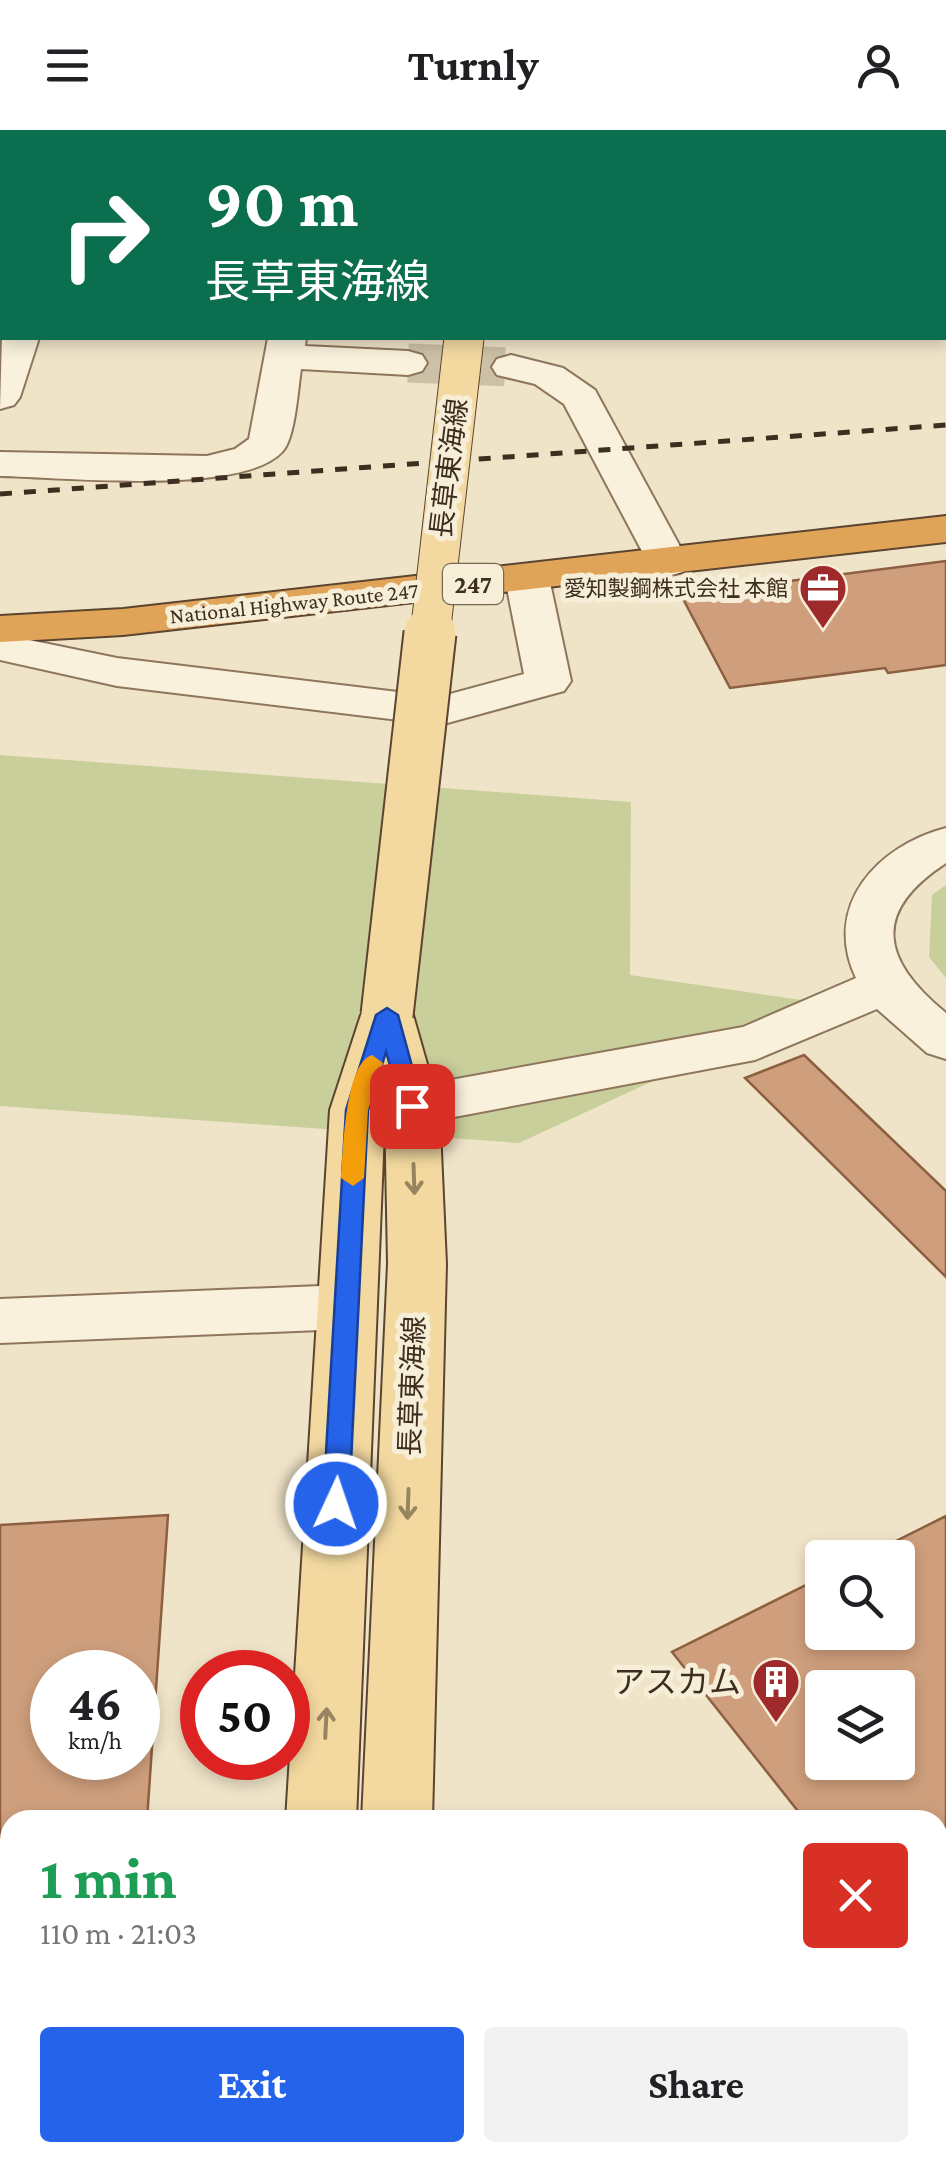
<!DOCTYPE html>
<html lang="en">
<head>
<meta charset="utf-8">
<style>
  :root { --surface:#fff; --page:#f2f2f2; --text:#202124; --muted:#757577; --accent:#2563eb }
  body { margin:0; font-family:"Crimson Pro","Noto Sans JP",serif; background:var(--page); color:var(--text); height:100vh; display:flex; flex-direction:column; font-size:38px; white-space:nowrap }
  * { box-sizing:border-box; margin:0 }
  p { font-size:32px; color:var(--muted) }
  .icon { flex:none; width:55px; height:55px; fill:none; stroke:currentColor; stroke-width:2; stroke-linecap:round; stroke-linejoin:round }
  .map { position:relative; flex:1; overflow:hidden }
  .panel { position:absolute; left:0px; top:1680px; width:948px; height:352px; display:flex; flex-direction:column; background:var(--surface); border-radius:30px 30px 0 0; box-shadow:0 5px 15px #0003 }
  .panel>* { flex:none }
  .banner { position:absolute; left:0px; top:0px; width:948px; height:210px; box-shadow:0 5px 15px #0003; background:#0b6e4f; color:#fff; overflow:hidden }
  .controls { position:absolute; left:805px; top:1410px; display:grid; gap:20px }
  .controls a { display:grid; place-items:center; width:110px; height:110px; border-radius:10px; background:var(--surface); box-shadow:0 5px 15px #0003; font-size:50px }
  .speed { position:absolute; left:30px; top:1520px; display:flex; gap:20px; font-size:50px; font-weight:700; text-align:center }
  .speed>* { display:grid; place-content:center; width:130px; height:130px; border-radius:50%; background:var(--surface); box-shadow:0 5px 15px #0003; line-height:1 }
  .speed small { font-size:25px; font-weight:400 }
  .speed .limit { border:15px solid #d22; background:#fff; color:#111 }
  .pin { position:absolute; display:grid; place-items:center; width:85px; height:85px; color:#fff; margin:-42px; border-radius:20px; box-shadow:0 5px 15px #0006 }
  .me { position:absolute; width:110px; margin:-55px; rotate:3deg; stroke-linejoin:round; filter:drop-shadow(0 0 8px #0008) }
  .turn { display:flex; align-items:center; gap:35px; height:210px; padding:0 40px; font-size:45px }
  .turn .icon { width:130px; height:130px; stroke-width:2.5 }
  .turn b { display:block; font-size:70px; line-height:85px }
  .round { display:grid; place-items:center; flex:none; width:105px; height:105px; border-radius:10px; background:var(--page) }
  .summary { display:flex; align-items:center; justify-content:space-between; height:170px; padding:0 40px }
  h1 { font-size:60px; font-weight:700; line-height:75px; color:#1e9e55 }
  .primary-button { display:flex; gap:20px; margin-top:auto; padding:20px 40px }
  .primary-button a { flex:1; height:115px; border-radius:10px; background:var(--accent); color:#fff; font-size:40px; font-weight:700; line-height:115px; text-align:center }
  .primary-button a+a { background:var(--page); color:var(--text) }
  header { display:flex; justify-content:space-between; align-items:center; height:130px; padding:0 40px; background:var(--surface); font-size:45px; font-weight:700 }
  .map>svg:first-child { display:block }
  .green { fill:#c9cf9b }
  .building { fill:#cf9f7d; stroke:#8d5f41; stroke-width:2.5; fill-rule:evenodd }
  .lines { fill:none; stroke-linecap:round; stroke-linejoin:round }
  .minor-tunnel { stroke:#ccc0a6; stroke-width:39; stroke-dasharray:39 19; stroke-linecap:butt }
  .minor-casing { stroke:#8d765c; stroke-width:4 }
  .major-casing { stroke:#5b4430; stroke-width:4 }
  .highway-casing { stroke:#5b4430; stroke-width:4 }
  .minor { fill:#faf1dc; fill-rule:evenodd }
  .major { fill:#f3d9a0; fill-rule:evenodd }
  .highway { fill:#e0a458; fill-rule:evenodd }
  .rail { stroke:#3d2e20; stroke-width:5; stroke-dasharray:12 12; stroke-linecap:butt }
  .major-bridge-far1-casing { stroke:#5b4430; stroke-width:41; stroke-linecap:butt }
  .major-bridge-casing { stroke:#5b4430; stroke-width:55; stroke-linecap:butt }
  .major-bridge-far1 { stroke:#f3d9a0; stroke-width:39 }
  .major-bridge { stroke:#f3d9a0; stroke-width:51 }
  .oneway { stroke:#988460 }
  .route { fill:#2563eb; stroke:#184099; stroke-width:2.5 }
  .slow { fill:#f59e0b }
  .labels { text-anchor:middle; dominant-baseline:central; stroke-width:10; stroke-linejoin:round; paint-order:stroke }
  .far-poi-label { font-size:22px; fill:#3d2e20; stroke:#f7eed8; text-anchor:end }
  .far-street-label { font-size:22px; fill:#3d2e20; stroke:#f7eed8 }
  .shield { fill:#f7eed8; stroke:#756857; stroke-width:2.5 }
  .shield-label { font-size:25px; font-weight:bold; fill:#3d2e20 }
  .street-label { font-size:28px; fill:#3d2e20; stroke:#f7eed8 }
  .near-poi-label { font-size:32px; fill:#3d2e20; stroke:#f7eed8; text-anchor:end }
</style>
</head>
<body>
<header><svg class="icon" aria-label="menu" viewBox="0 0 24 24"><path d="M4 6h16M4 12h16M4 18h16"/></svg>Turnly<svg class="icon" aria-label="person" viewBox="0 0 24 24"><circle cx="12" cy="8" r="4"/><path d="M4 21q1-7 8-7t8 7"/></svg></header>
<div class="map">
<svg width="946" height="2032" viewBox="0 0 946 2032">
  <rect width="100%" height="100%" fill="#f0e4c8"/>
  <g class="green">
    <polygon points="0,625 631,672 630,845 822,873 519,1013 0,976"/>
    <polygon points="946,755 946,848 929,827 932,765"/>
  </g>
  <g class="building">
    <polygon points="946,431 946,535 888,543 885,538 730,558 681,465"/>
    <polygon points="804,925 946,1061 946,1147 745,948"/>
    <path d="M168,1385L147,1690H10V2022H125L124,2032H0V1395ZM52,1542H138V1628H52Z"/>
    <path d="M946,1386V1830L938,1835V1690H805L672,1522L822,1447V1502H898V1428H862ZM822,1558H898V1632H822Z"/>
  </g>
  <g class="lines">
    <polyline class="minor-tunnel" points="408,233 511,237"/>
    <g class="minor-casing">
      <g id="minor">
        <polygon points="0,0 34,0 34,2 2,5"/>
        <polygon points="2,206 39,208 20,267 14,275 0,279"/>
        <path d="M268,208H306L305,216L408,221L422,225L427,233L422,241L408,245L301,239C298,258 295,310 282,322C241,366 62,347 0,346V322L207,326L235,319L249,309Z"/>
        <polygon points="511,225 563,238 595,260 689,433 683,442 668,446 653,442 564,274 535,254 497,245 492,237 497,229"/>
        <polygon points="527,435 542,439 549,448 571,551 564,561 440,595 117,556 0,530 0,504 117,528 439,567 524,544 505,448 512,439"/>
        <path d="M946,698V733C871,782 881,830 946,883V929L927,923L877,879L755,930L412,995L393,989L385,976L393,963L412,957L743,897L856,848C822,776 877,716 946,698Z"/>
        <polygon points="345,1155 366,1162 374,1177 366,1192 345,1199 0,1213 0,1169"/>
      </g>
    </g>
    <g class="major-casing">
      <g id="major">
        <rect x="462" y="0" width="34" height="2"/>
        <polygon points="387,868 405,873 413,885 439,976 446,1134 432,1690 362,1690 388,1134 385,977 356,1690 286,1690 330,980 361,885 369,873"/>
        <rect x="267" y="2022" width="76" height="10"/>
        <polygon points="347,2022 423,2022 422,2032 346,2032"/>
      </g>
    </g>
    <g class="highway-casing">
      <polygon id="highway" points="946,386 946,412 123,505 0,512 0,486 123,479"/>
    </g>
    <use href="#minor" class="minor"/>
    <use href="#major" class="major"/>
    <use href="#highway" class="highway"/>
    <polyline class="rail" points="0,364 946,295"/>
    <g class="major-bridge-far1-casing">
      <polyline id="major-bridge-far1" points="430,505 464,208"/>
    </g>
    <g class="major-bridge-casing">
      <polyline id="major-bridge" points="387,885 430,503"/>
    </g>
    <use href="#major-bridge-far1" class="major-bridge-far1"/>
    <use href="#major-bridge" class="major-bridge"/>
  </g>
  <defs><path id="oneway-shaft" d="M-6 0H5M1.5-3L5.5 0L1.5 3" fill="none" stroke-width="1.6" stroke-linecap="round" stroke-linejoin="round" transform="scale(2.5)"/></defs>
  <g class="oneway">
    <use href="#oneway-shaft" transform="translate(414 1049) rotate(88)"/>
    <use href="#oneway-shaft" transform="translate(408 1374) rotate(92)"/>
    <use href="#oneway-shaft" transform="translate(326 1593) rotate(-87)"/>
  </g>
  <polygon class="route" points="387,878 398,885 423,976 420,982 404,982 386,922 368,980 349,1374 345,1382 327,1382 323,1374 346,980 376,885"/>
  <path class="slow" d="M372,925L383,933L368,980L364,1048L353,1056L341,1048C343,1022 345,933 372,925Z"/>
  <defs>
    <g id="office-pin" transform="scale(2.5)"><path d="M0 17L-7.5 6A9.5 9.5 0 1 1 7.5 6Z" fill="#9e2a2b" stroke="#f7eed8"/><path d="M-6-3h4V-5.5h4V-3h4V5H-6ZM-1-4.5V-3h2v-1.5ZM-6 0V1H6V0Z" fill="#fff"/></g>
    <g id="building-pin" transform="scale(2.5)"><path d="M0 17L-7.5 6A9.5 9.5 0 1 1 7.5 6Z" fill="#9e2a2b" stroke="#f7eed8"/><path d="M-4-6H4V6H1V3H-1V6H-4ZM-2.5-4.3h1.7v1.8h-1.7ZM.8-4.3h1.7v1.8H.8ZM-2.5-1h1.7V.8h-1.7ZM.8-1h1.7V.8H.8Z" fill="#fff"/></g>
  </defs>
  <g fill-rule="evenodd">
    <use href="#office-pin" x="823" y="458"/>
    <use href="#building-pin" x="776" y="1552"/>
  </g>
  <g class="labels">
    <g class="far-poi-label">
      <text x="788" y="458">愛知製鋼株式会社 本館</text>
    </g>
    <g class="far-street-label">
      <text transform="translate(294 473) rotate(-6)">National Highway Route 247</text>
    </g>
    <rect class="shield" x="443" y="434" width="60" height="40" rx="8"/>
    <g class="shield-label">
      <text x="473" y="454">247</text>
    </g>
    <g class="street-label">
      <text transform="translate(449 338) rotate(-83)">長草東海線</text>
      <text transform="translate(412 1256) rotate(-88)">長草東海線</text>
    </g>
    <g class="near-poi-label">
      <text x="741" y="1552">アスカム</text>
    </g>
  </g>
</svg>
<div class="controls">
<a><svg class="icon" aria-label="search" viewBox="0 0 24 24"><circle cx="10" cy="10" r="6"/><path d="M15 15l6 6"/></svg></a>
<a><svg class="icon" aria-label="layers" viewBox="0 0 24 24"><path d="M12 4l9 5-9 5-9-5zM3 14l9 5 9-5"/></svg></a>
</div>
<div class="speed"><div>46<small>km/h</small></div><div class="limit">50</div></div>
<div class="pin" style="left:412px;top:976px;background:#d93025"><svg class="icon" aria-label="arrive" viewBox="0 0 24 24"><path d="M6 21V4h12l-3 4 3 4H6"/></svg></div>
<svg class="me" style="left:336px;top:1374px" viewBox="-20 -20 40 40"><circle r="17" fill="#2563eb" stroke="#fff" stroke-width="3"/><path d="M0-11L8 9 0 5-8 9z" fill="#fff"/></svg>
<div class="banner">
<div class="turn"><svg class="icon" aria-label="right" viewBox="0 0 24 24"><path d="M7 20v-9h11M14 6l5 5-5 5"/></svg><div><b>90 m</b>長草東海線</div></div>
</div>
<section class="panel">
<div class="summary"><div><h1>1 min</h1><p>110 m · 21:03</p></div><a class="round" style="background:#d93025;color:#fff"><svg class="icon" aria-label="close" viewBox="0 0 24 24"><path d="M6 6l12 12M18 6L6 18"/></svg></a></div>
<div class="primary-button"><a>Exit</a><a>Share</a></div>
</section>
</div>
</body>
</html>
